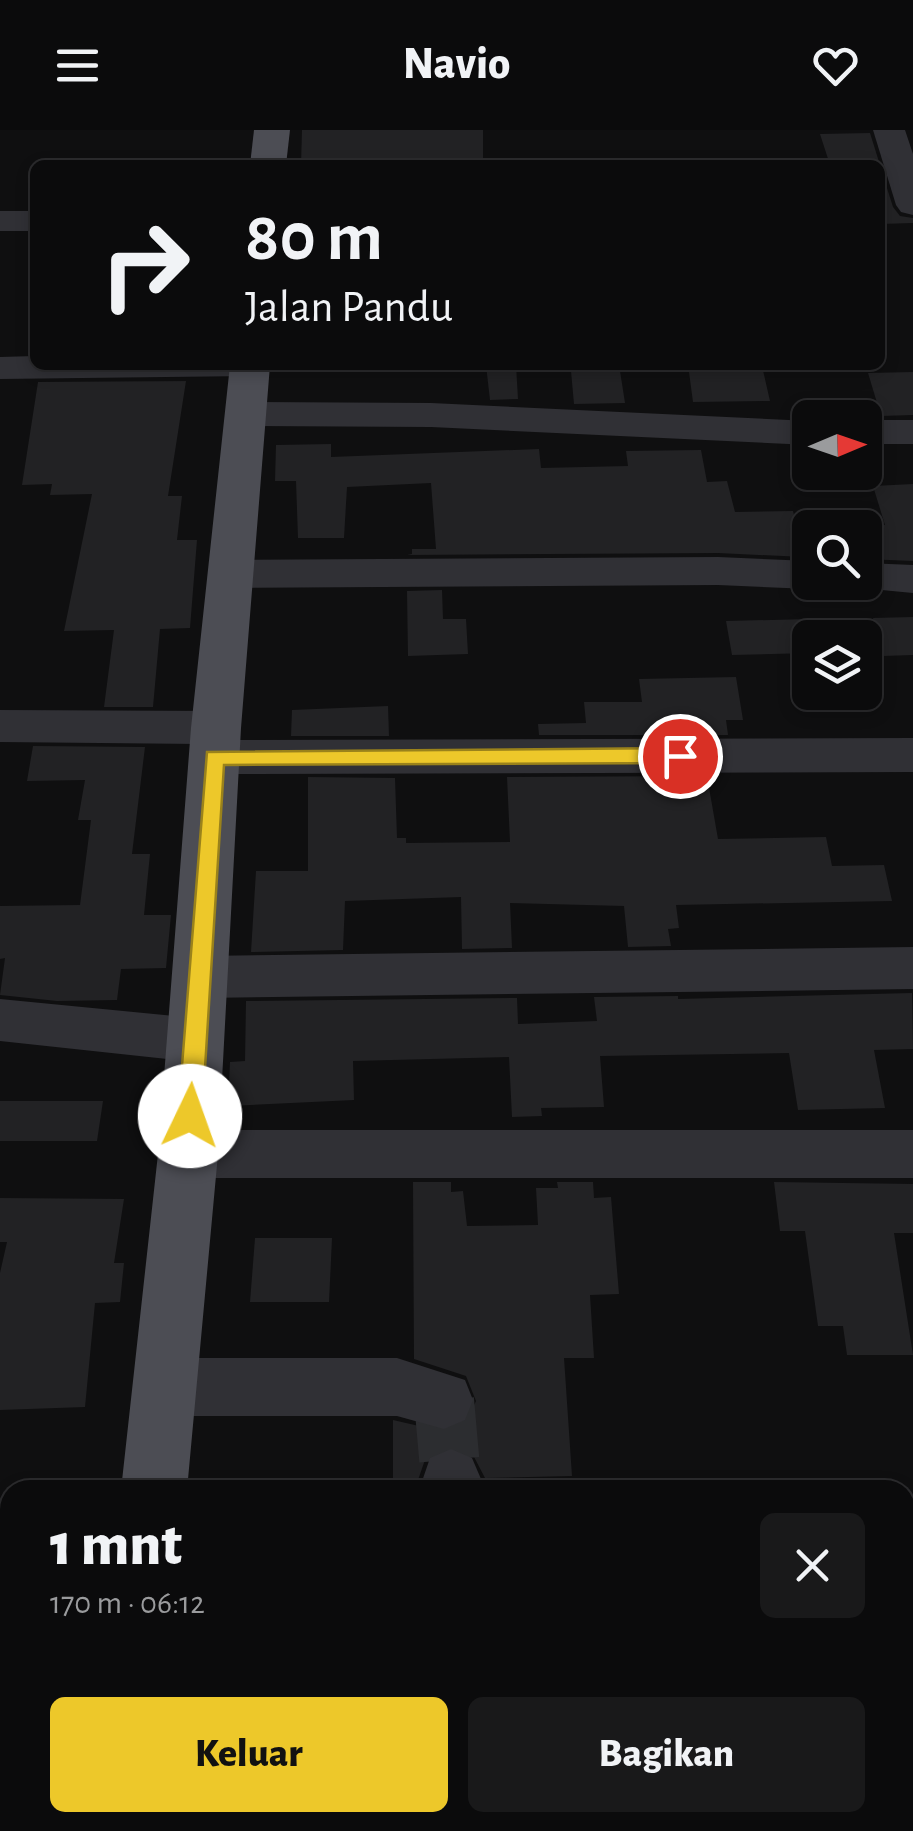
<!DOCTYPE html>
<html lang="id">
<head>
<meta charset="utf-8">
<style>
  :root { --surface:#0b0b0c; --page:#19191a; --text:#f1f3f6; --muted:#9a9b9d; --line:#2b2b2d; --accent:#edc82a }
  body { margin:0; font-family:"Alegreya Sans",sans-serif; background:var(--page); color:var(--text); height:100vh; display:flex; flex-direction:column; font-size:38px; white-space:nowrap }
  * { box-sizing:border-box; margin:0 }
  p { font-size:32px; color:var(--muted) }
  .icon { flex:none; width:55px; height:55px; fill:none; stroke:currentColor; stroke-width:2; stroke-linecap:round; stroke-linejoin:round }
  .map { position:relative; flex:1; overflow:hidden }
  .panel { position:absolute; left:0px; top:1350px; width:915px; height:352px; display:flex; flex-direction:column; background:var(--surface); border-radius:30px 30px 0 0; box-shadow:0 5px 15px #0003,0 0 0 2px var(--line) }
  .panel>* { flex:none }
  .banner { position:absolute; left:30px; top:30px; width:855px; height:210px; border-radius:15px; box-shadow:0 5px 15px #0003,0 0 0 2px var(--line); background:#0b0b0c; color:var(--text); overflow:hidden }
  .needle { width:65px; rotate:88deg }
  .controls { position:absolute; left:792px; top:270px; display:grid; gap:20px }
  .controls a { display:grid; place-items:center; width:90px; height:90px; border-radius:15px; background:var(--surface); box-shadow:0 5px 15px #0003,0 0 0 2px var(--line); font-size:50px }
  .pin { position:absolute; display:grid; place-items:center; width:85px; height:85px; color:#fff; margin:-42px; border:5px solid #fff; border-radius:50%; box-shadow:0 2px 10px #0007 }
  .me { position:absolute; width:110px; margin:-55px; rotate:3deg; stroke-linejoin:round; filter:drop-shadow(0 0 8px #0008) }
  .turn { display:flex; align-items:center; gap:35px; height:210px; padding:0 50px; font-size:45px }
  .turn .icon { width:130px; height:130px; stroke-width:2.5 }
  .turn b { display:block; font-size:70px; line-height:85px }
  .round { display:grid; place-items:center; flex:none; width:105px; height:105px; border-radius:15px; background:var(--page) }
  .headline { display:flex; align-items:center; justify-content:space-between; height:170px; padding:0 50px }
  h1 { font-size:60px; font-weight:800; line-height:75px }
  .action { display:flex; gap:20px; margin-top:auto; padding:20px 50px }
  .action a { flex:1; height:115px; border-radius:15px; background:var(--accent); color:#111; font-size:40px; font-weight:800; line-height:115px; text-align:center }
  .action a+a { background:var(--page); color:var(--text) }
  header { display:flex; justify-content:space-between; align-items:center; height:130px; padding:0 50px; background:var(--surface); font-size:45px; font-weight:800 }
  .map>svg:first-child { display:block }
  .building { fill:#222224 }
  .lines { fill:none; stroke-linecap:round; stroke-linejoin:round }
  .minor-tunnel { stroke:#2c2d30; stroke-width:60; stroke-dasharray:60 30; stroke-linecap:butt }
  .minor { fill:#303035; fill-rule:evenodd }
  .major { fill:#4c4d54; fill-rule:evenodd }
  .route { fill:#edc82a; stroke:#9a821b; stroke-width:2.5 }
</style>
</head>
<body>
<header><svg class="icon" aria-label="menu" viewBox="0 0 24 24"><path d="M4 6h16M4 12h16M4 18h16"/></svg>Navio<svg class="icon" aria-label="heart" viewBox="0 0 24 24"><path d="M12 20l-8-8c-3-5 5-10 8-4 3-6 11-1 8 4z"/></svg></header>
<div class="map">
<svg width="913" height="1701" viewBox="0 0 913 1701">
  <rect width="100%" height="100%" fill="#0f0f10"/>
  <g class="building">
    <polygon points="302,0 483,0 483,35 301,35"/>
    <polygon points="870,3 880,35 830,35 820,4"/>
    <polygon points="880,36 893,77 900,86 913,88 913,93 880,94"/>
    <polygon points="486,235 516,235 518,269 490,270"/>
    <polygon points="762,236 770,271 693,272 689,242 730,242 729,237"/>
    <polygon points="571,241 620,241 625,273 574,274"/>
    <polygon points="913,242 913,285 881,286 868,243"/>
    <polygon points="186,251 168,366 182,366 177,410 197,410 190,498 160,499 153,577 104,577 114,500 64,501 92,364 50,365 52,354 22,355 38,252"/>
    <polygon points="331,314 331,327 539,319 541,338 628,336 626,321 701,320 707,352 727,351 735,382 793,381 804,427 718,423 407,425 412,424 412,419 436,419 431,353 347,357 344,408 298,408 296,351 275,351 276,315"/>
    <polygon points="913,354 913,431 865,429 865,396 885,395 873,356"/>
    <polygon points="442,460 443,489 466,489 468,524 408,526 407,461"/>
    <polygon points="913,487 913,525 883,526 873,488"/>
    <polygon points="810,489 810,523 732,525 726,491"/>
    <polygon points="736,547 743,590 726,590 728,605 539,605 538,594 586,593 584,572 642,572 639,549"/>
    <polygon points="388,576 389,606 291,606 292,580"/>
    <polygon points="33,616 145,617 132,724 150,724 144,785 171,785 166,838 121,839 117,870 57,871 0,865 5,828 0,829 0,776 80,775 91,690 78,690 85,650 27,651"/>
    <polygon points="707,646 718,709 826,707 832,736 884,735 892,771 676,775 679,798 668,799 671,816 628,817 624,776 510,773 512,818 462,819 461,767 345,771 343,820 251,822 256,741 308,741 308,647 395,648 397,708 406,708 406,713 510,712 507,647"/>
    <polygon points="912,863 913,919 874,920 885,978 798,980 789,923 600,926 604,977 541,978 542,986 512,987 509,927 353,931 354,970 228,976 230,932 245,931 246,871 517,868 518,894 597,891 594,867 678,866 678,869"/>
    <polygon points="0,971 103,971 97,1011 0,1011"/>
    <polygon points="413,1052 451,1052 451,1062 463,1061 467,1096 538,1095 536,1058 558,1058 557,1052 593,1052 594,1068 611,1067 619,1164 590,1165 594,1228 564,1228 572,1346 485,1348 473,1325 450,1316 426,1327 418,1350 393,1351 393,1290 445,1302 466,1293 476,1271 466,1246 414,1229"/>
    <polygon points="774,1052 913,1054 913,1103 894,1103 913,1225 847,1225 843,1196 818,1196 805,1101 780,1101"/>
    <polygon points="0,1068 124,1069 114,1133 124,1133 120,1172 95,1173 85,1277 0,1280 0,1143 7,1112 0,1112"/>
    <polygon points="255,1108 332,1108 329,1172 250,1172"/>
  </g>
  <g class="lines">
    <polyline class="minor-tunnel" points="444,1270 451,1349"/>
    <g class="minor">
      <polygon points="873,0 905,0 913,24 913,85 901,82 896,75"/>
      <rect x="0" y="81" width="35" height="20"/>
      <polygon points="35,226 35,235 268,235 263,243 250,246 0,249 0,227"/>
      <polygon points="245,272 431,273 810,291 810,315 431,297 245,296 232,292 226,284 232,276"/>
      <rect x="865" y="290" width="48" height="24"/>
      <polygon points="718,427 810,431 810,452 826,452 810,459 718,455 229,458 214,454 208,444 214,434 229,430"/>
      <polygon points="865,433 913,435 913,463 850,457 848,452 865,452"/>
      <polygon points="0,580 216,581 232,586 238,598 231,610 913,608 913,642 214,644 198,639 191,627 200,614 0,612"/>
      <polygon points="913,817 913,859 201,868 183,862 176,847 183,832 201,826"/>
      <polygon points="0,869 195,888 213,895 221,910 213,925 195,932 0,911"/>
      <polygon points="188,1000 913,1000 913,1048 188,1048 169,1041 161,1024 169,1007"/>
      <polygon points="163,1228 397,1228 465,1250 473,1270 465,1290 444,1299 397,1286 163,1286 142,1277 134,1257 142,1237"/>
      <polygon points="451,1319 472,1328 481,1349 479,1360 419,1360 430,1328"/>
    </g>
    <g class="major">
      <polygon points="254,0 290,0 286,35 250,35"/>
      <polygon points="230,235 270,235 241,598 218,1024 187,1360 121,1360 158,1024 191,598"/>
      <polygon points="86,1692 160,1692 159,1701 85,1701"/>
    </g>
  </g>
  <polygon class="route" points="680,618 691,626 680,633 224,635 202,986 199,993 190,997 181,993 178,986 207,622"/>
</svg>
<div class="controls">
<a><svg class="needle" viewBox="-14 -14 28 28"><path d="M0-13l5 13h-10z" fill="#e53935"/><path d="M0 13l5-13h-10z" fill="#9a9b9d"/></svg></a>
<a><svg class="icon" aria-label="search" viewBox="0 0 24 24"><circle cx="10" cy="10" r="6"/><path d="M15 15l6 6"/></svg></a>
<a><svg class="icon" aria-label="layers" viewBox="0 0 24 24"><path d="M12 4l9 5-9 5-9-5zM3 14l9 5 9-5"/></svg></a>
</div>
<div class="pin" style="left:680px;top:626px;background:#d93025"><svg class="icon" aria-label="arrive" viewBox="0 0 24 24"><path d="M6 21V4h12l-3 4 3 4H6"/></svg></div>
<svg class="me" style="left:190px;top:986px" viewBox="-20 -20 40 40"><circle r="19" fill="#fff"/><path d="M0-13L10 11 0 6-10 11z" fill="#edc82a"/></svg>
<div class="banner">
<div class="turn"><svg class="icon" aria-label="right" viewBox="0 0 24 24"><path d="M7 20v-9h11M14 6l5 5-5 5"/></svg><div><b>80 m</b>Jalan Pandu</div></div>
</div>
<section class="panel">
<div class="headline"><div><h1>1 mnt</h1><p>170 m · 06:12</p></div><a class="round"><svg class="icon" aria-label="close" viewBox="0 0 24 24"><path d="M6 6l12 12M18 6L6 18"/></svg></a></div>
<div class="action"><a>Keluar</a><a>Bagikan</a></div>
</section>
</div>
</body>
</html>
